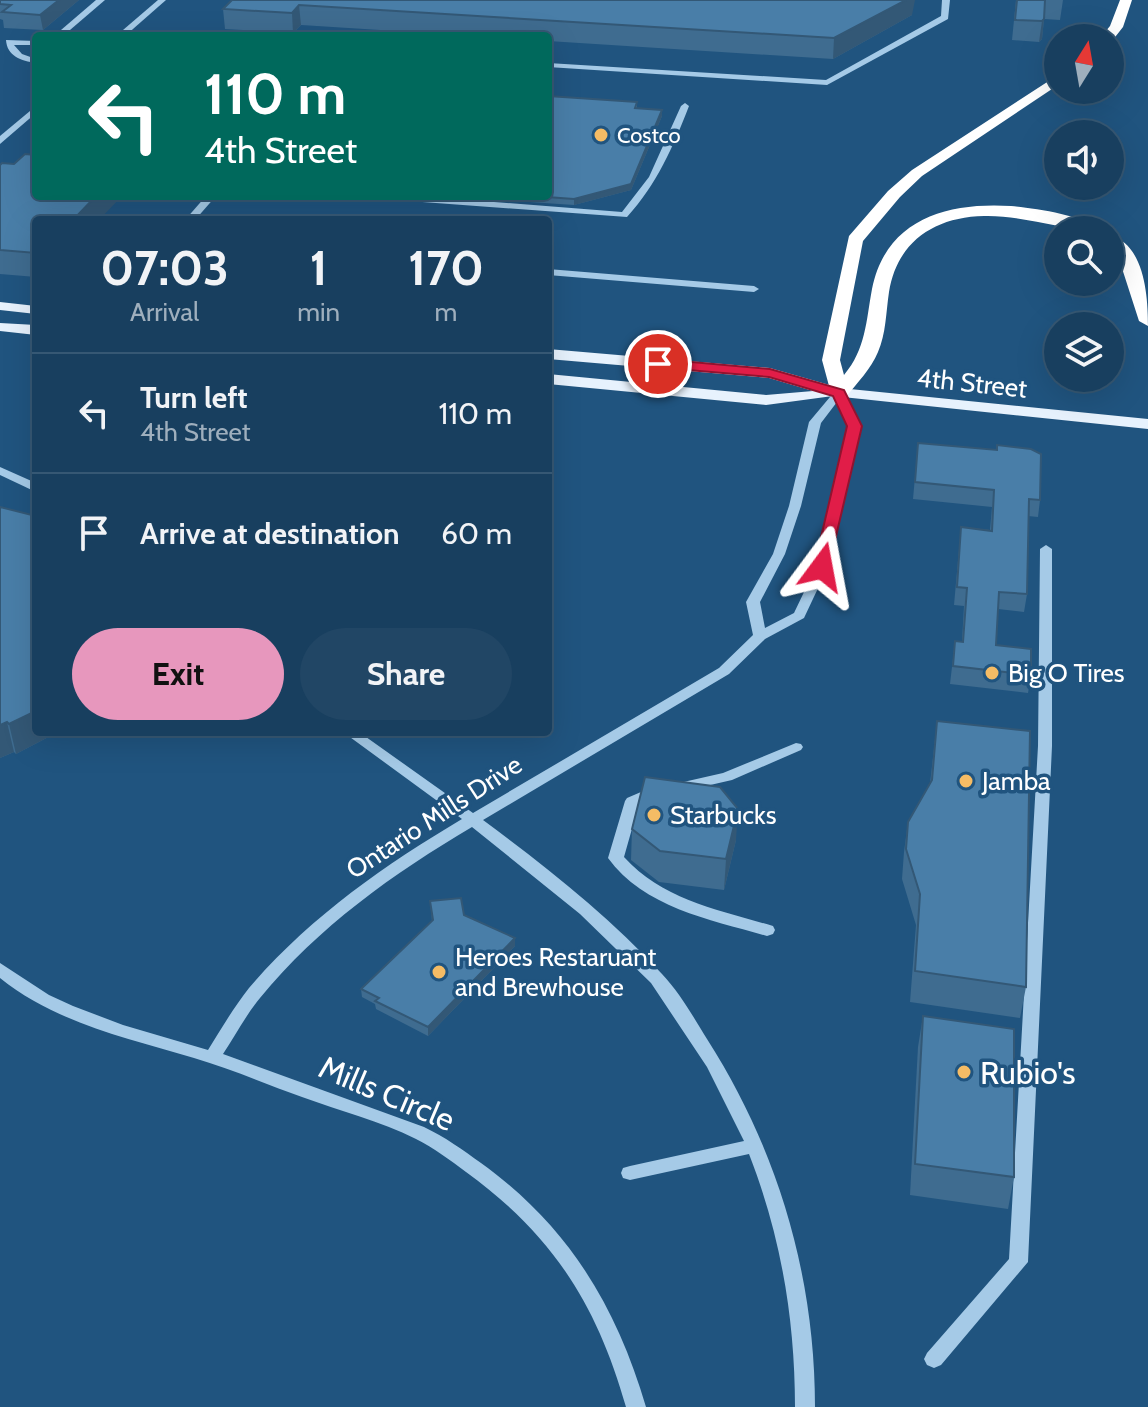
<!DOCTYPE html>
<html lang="en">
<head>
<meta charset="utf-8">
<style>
  :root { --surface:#183f5f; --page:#214665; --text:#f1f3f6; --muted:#9fafbd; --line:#365874; --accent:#e797bd }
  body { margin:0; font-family:Cabin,sans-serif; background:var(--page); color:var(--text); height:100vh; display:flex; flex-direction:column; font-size:30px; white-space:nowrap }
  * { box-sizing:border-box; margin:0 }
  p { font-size:26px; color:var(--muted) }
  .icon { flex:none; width:44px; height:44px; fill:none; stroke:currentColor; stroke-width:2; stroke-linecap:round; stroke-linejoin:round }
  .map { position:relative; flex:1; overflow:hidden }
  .side { position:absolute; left:32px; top:216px; width:520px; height:520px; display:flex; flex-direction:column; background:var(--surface); border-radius:8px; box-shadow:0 8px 32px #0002,0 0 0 2px var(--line) }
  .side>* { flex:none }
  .top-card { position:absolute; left:32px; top:32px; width:520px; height:168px; border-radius:8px; box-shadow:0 8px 32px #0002,0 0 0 2px var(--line); background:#00695c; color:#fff; overflow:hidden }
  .needle { width:52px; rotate:11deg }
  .controls { position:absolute; left:1044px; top:24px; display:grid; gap:16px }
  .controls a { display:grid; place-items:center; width:80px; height:80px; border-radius:50%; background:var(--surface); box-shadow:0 8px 32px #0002,0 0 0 2px var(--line); font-size:40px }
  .pin { position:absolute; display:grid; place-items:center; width:68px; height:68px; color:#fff; margin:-34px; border:4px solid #fff; border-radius:50%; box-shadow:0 2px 8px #0007 }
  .me { position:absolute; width:88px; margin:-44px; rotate:13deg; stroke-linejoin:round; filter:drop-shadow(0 0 6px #0008) }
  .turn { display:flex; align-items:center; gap:28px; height:168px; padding:0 40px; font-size:36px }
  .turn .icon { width:104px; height:104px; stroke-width:2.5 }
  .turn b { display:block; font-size:56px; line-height:68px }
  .eta { display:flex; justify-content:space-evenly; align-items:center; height:136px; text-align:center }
  .eta b { font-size:48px; font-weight:700; line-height:56px }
  .primary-button { display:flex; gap:16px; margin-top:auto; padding:16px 40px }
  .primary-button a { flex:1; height:92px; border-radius:48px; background:var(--accent); color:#111; font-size:32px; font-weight:700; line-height:92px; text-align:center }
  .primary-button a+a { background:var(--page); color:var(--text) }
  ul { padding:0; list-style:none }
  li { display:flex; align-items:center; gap:24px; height:120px; padding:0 40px; border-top:2px solid var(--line) }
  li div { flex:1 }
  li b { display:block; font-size:30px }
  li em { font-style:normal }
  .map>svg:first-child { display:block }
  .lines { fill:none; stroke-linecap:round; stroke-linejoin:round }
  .minor { fill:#a5cae7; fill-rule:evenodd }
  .major { fill:#e7f2fd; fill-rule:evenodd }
  .highway { fill:#fff; fill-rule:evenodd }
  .wall { fill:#3f6c90 }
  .shaded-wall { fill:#335876 }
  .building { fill:#497ea8; stroke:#335876; stroke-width:2 }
  .route { fill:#e11d48; stroke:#92132f; stroke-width:2 }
  .poi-dot { fill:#f5bc65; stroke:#20547f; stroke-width:3 }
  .labels { text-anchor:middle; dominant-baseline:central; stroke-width:7; stroke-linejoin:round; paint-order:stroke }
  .far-poi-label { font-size:22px; fill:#fff; stroke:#20547f; text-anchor:start }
  .street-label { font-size:26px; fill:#fff; stroke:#20547f }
  .poi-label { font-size:26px; fill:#fff; stroke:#20547f; text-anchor:start }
  .near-poi-label { font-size:32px; fill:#fff; stroke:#20547f; text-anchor:start }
  .near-street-label { font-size:32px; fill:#fff; stroke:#20547f }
</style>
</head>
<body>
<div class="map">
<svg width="1148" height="1407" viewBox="0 0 1148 1407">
  <rect width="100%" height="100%" fill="#20547f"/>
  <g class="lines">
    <g class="minor">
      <polygon points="96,0 105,0 63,36 54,36"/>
      <polygon points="158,0 166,0 125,36 116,36"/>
      <polygon points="942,0 950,0 948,19 827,85 548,67 548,63 826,80 941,16"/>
      <path d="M6,40L36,41V45H14L22,54L36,59V63C21,61 7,56 6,40Z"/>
      <path d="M685,103L689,106C673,147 657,184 627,217L382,199L377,196H417L622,212L649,177L681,106Z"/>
      <polygon points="36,106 36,113 0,144 0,136"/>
      <polygon points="206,196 216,196 195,220 185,220"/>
      <polygon points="548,269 754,286 759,289 754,292 548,275"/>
      <path d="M839,390L845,393L860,426L828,567L804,618L765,639L729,674L483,820C546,867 609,916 662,974C680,993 694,1018 707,1039C778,1150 815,1276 815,1407H795C795,1320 781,1236 749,1154L630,1180L623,1178L621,1173L623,1168L630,1166L744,1141L707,1067L651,983L580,914L472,827C394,873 318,927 260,998C246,1015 235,1036 223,1054L424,1127C445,1137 463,1150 481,1163C568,1226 616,1305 646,1407H626C597,1305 553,1235 466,1172C450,1160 434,1148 416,1139C380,1121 340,1111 302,1097C266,1084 231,1069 194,1058C127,1038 56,1023 0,978V963L49,995L73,1006L123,1025L208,1050C221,1029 234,1007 249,988C309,918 383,866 462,819L343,732H359L473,813L719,668L753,635L746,602L773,554L789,506L809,422L835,391ZM837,402L848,426L816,567L794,613L765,628L760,602L785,554L801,506L821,423Z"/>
      <polygon points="0,467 36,483 36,492 0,475"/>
      <polygon points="1046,545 1052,549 1052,746 1028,1262 941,1365 934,1368 927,1365 924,1359 927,1353 1009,1259 1038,746 1040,549"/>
      <polygon points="796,743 801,744 803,747 801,750 732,780 684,791 677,786 679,783 723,773"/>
      <path d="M655,786L662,791L660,794L639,804L624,857C663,900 719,910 773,926L775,930L773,934L767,936C712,920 644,908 608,858L625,801L627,798Z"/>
    </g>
    <g class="major">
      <polygon points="0,302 36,306 36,314 0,310"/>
      <polygon points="0,323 36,325 36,335 0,331"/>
      <polygon points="548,349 770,368 840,388 1148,419 1148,429 833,396 766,405 548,384 548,374 766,395 813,391 769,378 548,359"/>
    </g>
    <g class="highway">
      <polygon points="1120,0 1132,0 1123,27 1112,41 1100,38 1110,26"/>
      <path d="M1058,75V85L922,176L900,197L863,241L840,360L844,375C866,349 866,321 872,289C886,219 947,202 1011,206C1033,208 1084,215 1099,230C1060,230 1024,215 984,216C934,217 897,242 889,292C886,312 886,334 878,352C871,369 857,383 846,397H832L822,360L849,236L888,191L912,170Z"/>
      <path d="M1110,235C1145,245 1148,297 1148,326L1139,321L1119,259L1110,249Z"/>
    </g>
  </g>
  <g class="wall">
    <polygon points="0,0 79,0 43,30 4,28 3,20 0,19"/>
    <polygon points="232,0 912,15 833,59 548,41 548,36 475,36 301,25 293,33 225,29 223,9"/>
    <polygon points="1016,0 1063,0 1060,20 1044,19 1042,39 1039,42 1012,40"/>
    <polygon points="637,102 637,108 662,116 631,190 574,205 514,201 514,196 548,196"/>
    <polygon points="0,165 122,196 36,220 36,277 0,274"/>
    <polygon points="918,443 1040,500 1038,517 1028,516 1027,594 1024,612 998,609 996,645 1031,675 1028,693 950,684 955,641 962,641 964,606 954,605 961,527 990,530 992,507 913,499"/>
    <polygon points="0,507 36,732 58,732 16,754 14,752 0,758"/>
    <polygon points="937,721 1026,987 1020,1018 910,1002 916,925 902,879 904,852 908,822 930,784"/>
    <polygon points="632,829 736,840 724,890 659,882 631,860"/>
    <polygon points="430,901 464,915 515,946 428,1036 376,1009 375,1004 362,997 361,989 432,921"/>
    <polygon points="923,1016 1014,1177 1008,1209 910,1195 918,1047"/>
  </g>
  <g class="shaded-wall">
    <polygon points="59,0 79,0 43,30 40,15"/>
    <polygon points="906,0 915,0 912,15 833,59 834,38"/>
    <polygon points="299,5 301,25 293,33 292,13"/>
    <polygon points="1044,19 1042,39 1039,42 1042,21"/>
    <polygon points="662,110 662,116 631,190 574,205 574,199"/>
    <polygon points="96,196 122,196 99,220 73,220"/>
    <polygon points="36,711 36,732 58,732 16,754 9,724"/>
    <polygon points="7,722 14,752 0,758 0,725"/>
    <polygon points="738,809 736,840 724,890 726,859"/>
    <polygon points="515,938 515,946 428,1036 428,1027"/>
  </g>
  <g class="building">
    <polygon points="0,0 59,0 40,15 2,12 11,5 0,4"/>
    <polygon points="232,0 906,0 834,38 299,5 292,13 223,9"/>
    <polygon points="1017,0 1045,0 1044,19 1042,21 1015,20"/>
    <polygon points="548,96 637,102 635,108 662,110 631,184 574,199 533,196 548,196"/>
    <polygon points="25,154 36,155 36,196 96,196 73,220 36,220 36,253 0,250 0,165 2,163 14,164"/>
    <polygon points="918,443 997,450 997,445 1031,449 1041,454 1040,500 1029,499 1027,594 999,592 996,645 1031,649 1031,675 953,666 955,641 963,642 967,588 957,587 961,527 992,531 994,490 915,482"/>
    <polygon points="0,507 36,516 36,711 9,724 7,722 0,725"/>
    <polygon points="937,721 1030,731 1026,987 915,971 920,894 906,849 908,822 932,780"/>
    <polygon points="645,777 720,787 738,809 726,859 660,851 632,829"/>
    <polygon points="461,898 464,915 515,938 428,1027 375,1001 379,998 361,989 433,920 430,901"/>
    <polygon points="923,1016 1014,1029 1014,1177 915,1164"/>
  </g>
  <polygon class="route" points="658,359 770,369 844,390 862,426 828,570 816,570 814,567 847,426 833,396 769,377 653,367 653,361"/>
  <g class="poi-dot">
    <circle cx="601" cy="135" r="8"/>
    <circle cx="992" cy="673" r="8"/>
    <circle cx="966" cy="781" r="8"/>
    <circle cx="654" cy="815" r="8"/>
    <circle cx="439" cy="972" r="8"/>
    <circle cx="964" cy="1072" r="8"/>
  </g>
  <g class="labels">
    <g class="far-poi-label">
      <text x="617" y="135">Costco</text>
    </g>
    <g class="street-label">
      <text transform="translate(972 383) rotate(6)">4th Street</text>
      <text transform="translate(434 817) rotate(-33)">Ontario Mills Drive</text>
    </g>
    <g class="poi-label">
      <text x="1008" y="673">Big O Tires</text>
      <text x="982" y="781">Jamba</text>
      <text x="670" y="815">Starbucks</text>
      <text x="455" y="957">Heroes Restaruant<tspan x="455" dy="30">and Brewhouse</tspan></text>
    </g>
    <g class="near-poi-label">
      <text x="980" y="1072">Rubio's</text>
    </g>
    <g class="near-street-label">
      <text transform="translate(387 1093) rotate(23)">Mills Circle</text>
    </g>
  </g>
</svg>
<div class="controls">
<a><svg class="needle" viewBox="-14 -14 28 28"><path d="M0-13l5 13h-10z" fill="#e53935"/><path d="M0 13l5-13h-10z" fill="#9fafbd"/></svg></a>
<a><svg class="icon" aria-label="sound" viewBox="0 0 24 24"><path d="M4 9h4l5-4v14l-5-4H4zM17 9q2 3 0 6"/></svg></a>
<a><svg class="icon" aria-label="search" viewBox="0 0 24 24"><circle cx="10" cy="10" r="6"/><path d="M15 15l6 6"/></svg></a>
<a><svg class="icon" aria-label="layers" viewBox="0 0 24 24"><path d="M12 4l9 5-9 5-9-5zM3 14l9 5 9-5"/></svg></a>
</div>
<div class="pin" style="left:658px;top:364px;background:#d93025"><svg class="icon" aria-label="arrive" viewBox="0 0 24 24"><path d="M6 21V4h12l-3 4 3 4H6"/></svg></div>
<svg class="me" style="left:822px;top:567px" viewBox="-20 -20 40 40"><path d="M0-17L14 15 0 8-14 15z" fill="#e11d48" stroke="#fff" stroke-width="4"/></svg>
<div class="top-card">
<div class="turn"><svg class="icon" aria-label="left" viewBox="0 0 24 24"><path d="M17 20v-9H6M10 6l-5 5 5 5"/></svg><div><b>110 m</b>4th Street</div></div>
</div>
<section class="side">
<div class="eta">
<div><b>07:03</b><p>Arrival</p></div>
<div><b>1</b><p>min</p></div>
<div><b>170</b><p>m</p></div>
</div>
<ul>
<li><svg class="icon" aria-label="left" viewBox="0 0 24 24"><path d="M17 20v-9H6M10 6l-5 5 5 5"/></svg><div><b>Turn left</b><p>4th Street</p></div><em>110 m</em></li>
<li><svg class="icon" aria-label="arrive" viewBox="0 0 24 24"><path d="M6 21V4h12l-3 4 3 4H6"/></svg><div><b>Arrive at destination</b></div><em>60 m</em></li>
</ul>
<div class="primary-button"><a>Exit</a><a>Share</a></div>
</section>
</div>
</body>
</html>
